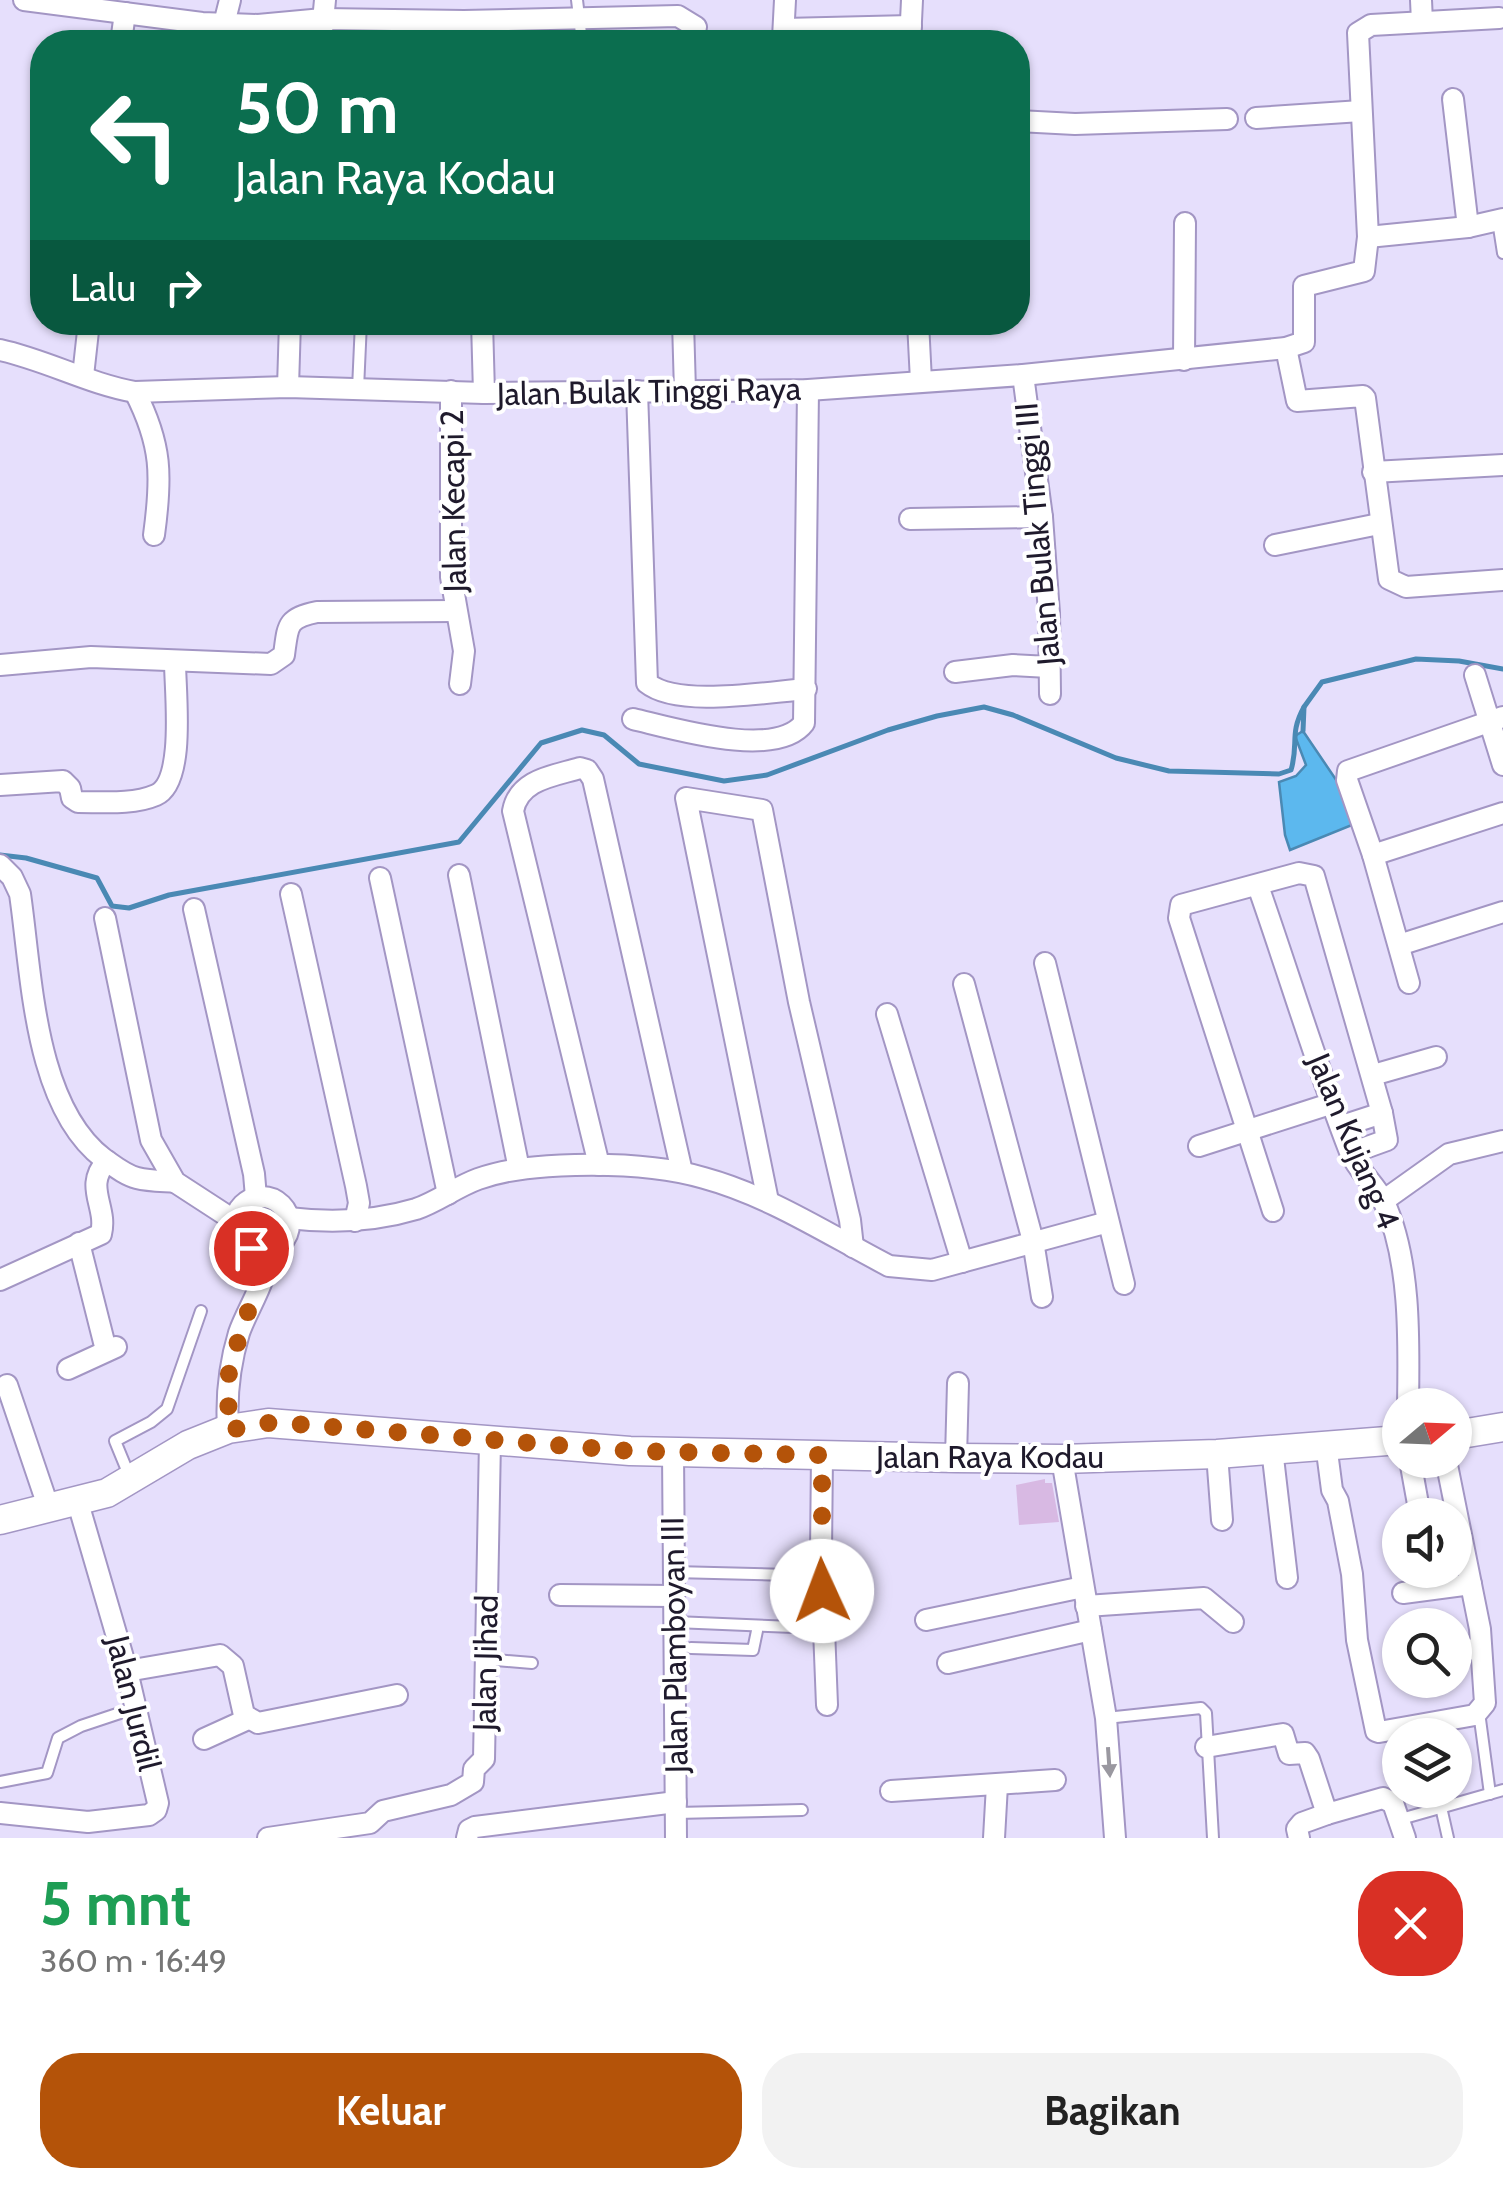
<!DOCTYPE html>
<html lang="id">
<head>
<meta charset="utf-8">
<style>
  :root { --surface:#fff; --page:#f2f2f2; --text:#222; --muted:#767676; --accent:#b45309 }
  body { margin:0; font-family:Cabin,sans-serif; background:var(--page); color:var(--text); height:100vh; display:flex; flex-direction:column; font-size:38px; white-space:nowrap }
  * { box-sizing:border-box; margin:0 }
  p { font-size:32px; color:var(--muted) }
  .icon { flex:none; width:55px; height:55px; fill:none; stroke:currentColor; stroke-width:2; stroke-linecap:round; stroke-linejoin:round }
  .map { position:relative; height:1838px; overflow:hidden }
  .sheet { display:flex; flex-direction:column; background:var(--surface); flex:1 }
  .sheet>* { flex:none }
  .banner { position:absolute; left:30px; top:30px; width:1000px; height:305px; border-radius:40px; box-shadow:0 2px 8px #0004; background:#0b6e4f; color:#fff; overflow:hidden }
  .needle { width:65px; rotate:71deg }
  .tools { position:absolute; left:1382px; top:1388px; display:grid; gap:20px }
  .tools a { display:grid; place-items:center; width:90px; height:90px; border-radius:50%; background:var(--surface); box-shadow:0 2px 8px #0004; font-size:50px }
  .pin { position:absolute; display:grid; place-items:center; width:85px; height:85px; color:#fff; margin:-42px; border:5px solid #fff; border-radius:50%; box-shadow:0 2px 10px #0007 }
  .me { position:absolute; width:110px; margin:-55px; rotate:358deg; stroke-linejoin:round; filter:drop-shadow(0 0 8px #0008) }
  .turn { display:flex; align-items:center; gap:35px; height:210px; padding:0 40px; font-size:45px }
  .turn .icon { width:130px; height:130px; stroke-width:2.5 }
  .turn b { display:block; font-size:70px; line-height:85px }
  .then { display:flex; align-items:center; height:95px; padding:0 40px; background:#0003; gap:20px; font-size:38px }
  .round { display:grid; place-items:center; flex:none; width:105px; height:105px; border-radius:40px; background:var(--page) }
  .head { display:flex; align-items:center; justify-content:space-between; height:170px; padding:0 40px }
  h1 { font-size:60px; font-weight:800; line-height:75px; color:#1e9e55 }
  .action { display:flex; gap:20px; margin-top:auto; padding:20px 40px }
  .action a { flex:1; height:115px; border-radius:40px; background:var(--accent); color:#fff; font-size:40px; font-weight:800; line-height:115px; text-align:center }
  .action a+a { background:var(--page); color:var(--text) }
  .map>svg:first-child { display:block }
  .water { fill:#5cb8ee; stroke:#4a89b4; stroke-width:2.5 }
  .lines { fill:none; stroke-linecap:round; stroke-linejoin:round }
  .stream { stroke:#4a89b4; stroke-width:5 }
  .building { fill:#d8b9e3 }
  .lane-casing { stroke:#a396c4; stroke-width:14 }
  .street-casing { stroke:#a396c4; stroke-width:24 }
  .secondary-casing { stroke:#a396c4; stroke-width:31 }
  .lane { stroke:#fff; stroke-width:10 }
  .street { stroke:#fff; stroke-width:20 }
  .secondary { stroke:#fff; stroke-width:28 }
  .oneway { fill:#9a98a0 }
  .route { stroke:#b45309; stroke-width:18; stroke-dasharray:0 32.4 }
  .labels { text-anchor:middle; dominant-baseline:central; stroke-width:8; stroke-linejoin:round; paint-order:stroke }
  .street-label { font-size:32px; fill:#1f1a2c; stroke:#fff }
</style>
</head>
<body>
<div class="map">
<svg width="1503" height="1838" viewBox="0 0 1503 1838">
  <rect width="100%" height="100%" fill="#e6dffc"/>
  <polygon class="water" points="1303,731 1345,793 1352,825 1290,850 1285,835 1279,782 1296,776 1306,765 1295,736"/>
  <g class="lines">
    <g class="stream">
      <polyline points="1303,731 1304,707 1322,682 1416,659 1459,661 1503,669"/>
      <path d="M0,855L26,858L97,878L112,906L129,908L169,895L459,842L541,743L582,730L604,735L639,764L724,781L767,775L888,730L937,716L984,707L1013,715L1116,758L1169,771L1279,774L1291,770C1299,744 1289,734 1304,707"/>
    </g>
  </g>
  <polygon class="building" points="1045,1479 1045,1483 1052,1483 1059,1522 1019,1525 1016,1485"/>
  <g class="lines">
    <g class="lane-casing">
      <g id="lane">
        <polyline points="577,0 582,42"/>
        <polyline points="1498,221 1503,253"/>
        <polyline points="358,389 361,322"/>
        <polyline points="129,1475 115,1441 151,1422 167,1409 201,1311"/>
        <path d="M674,1572L788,1575C804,1589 808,1603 801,1623L793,1627L675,1622"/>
        <polyline points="691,1648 753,1650 758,1626"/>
        <polyline points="484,1659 532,1663"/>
        <polyline points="1479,1712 1490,1794"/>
        <polyline points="1106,1718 1201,1708 1206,1713 1213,1838"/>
        <polyline points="0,1782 47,1773 58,1738 81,1726 135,1708"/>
        <polyline points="1441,1807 1448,1838"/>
        <polyline points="676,1813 802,1810"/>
        <polyline points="1401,1819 1503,1790"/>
      </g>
    </g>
    <g class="street-casing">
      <g id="street">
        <polyline points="24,0 202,23 258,25 323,19 464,21 678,16 696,27"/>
        <polyline points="1421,0 1422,22"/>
        <polyline points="224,24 230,0"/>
        <polyline points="784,29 911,26"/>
        <polyline points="783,38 785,0"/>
        <polyline points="121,42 125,13"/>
        <polyline points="321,42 325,0"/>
        <polyline points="910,42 912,0"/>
        <polyline points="1453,99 1468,227"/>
        <polyline points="1256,118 1361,111"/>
        <polyline points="1018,121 1075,124 1227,119"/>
        <polyline points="1368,237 1468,227 1503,219"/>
        <polyline points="482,322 484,393"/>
        <polyline points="683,322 685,391"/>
        <polyline points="918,322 921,381"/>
        <polyline points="1286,348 1297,401 1363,396 1365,398 1389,579 1406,587 1503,580"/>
        <path d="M0,350C46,360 89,384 135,392L288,387L484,393L808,390L1023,375L1286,348L1304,342V286L1364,271L1368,237L1358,33L1371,25L1499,18"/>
        <polyline points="1184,360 1185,223"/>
        <polyline points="1023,375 1042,517 1049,613 1050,694"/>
        <polyline points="83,376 89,322"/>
        <polyline points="288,387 290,322"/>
        <polyline points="451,391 451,577 464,651 460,684"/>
        <path d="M637,391L647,683C678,708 766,692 806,689"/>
        <path d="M135,392C162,445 162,476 154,535"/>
        <polyline points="1373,472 1503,465"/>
        <polyline points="910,519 1042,517"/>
        <polyline points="1275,545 1379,524"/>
        <path d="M0,665L91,657L271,664L284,655C288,626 286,618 317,612L455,611"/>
        <polyline points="955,672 1013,665 1049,667"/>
        <polyline points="1475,675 1503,765"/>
        <path d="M633,719C672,728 776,760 804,723L808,390"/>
        <path d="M0,785L63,781L70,788L72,798L78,802C103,802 133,805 156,795C186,782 175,691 175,662"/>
        <polyline points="1373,855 1503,813"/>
        <path d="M0,865L12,877L20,894C32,976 34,1106 104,1159C114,1166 125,1175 137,1178C149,1181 163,1181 175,1182"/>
        <polyline points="459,875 519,1169"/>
        <polyline points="380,878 448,1194"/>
        <path d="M1258,886C1289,974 1316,1065 1350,1152C1358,1171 1375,1184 1384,1202C1411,1260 1409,1342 1408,1405"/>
        <polyline points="291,894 356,1186 359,1203 355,1221"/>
        <polyline points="194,909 254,1174 256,1197"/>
        <polyline points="105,918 151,1140 175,1182 235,1221"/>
        <polyline points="1399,945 1503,912"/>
        <polyline points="1045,963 1124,1284"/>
        <polyline points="1409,983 1373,855 1347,780 1348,771 1503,717"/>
        <polyline points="964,984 1033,1241 1042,1297"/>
        <polyline points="887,1014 962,1262"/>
        <polyline points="1373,1075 1436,1057"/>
        <polyline points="1199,1146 1333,1103"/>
        <polyline points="1351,1153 1387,1140 1382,1113"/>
        <path d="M599,1165L513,811C519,779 554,776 580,768L587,770L593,779L682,1172"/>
        <circle cx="262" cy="1224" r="27"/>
        <polyline points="768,1201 686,798 762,810 799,1002 850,1220 853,1247"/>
        <polyline points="1383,1201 1449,1154 1503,1141"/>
        <polyline points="1273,1211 1179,918 1181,905 1299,873 1314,876 1382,1113 1342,1126"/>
        <path d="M288,1218C331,1223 373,1222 416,1209C437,1202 456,1187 478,1179C509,1168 543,1166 575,1165C618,1164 663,1166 704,1178C770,1196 829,1235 889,1266L932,1270L1108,1222"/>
        <polyline points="79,1243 106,1350"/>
        <path d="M0,1280L101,1234C108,1206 83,1187 107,1161"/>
        <polyline points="68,1369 116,1347"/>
        <polyline points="7,1385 49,1509"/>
        <path d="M228,1429C226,1396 229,1366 239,1333C248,1307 270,1277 267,1250"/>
        <polyline points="1326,1444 1332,1490 1338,1501 1352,1574 1357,1640 1376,1731 1379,1732 1475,1715 1485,1703 1480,1629 1446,1460"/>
        <polyline points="1272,1449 1287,1578"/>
        <polyline points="673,1452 676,1838"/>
        <polyline points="1217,1454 1222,1520"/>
        <polyline points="822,1455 821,1553 827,1705"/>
        <polyline points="956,1458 958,1383"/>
        <polyline points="1062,1459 1106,1718 1115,1838"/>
        <polyline points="1410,1460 1420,1515"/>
        <polyline points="1403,1593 1471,1584"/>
        <polyline points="560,1595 673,1596"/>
        <polyline points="1086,1606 1204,1598 1233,1622"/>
        <polyline points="926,1620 1083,1587"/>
        <polyline points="1455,1652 1480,1648"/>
        <polyline points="948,1663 1091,1630"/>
        <polyline points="1398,1663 1400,1663"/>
        <polyline points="127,1671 220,1655 233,1666 244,1715 258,1723 397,1695"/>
        <polyline points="204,1739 248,1719"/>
        <polyline points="1206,1747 1283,1734 1289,1754 1305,1753 1309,1759 1327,1814 1383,1798 1393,1803 1405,1838"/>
        <polyline points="891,1791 1055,1780"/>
        <polyline points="0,1813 88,1822 149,1815 156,1810 158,1803 127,1671 78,1503"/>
        <polyline points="268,1838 370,1823 383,1811 451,1795 473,1782 474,1769 484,1759 490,1441"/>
        <polyline points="467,1838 469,1830 475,1827 676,1802"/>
        <polyline points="994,1838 997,1785"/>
        <polyline points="1299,1838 1297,1829 1302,1823 1327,1814"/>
      </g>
    </g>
    <g class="secondary-casing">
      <g id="secondary">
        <polyline points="1455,1435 1503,1427"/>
        <polyline points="0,1520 107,1493 188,1445 228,1429 268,1423 630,1451 956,1458 1062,1459 1217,1454 1400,1440"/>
      </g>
    </g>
    <use href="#lane" class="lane"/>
    <use href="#street" class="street"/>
    <use href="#secondary" class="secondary"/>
  </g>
  <defs><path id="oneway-solid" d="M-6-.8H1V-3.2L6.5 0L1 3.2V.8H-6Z" transform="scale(2.5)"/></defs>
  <use class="oneway" href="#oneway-solid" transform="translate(1109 1762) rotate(86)"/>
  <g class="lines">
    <polyline class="route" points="251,1248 252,1300 229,1368 228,1430 268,1423 296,1424 630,1451 822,1455 822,1591"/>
  </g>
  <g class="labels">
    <g class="street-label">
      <text transform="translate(649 391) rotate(-1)">Jalan Bulak Tinggi Raya</text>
      <text transform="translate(453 501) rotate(-91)">Jalan Kecapi 2</text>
      <text transform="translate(1037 534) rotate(-95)">Jalan Bulak Tinggi III</text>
      <text transform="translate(1354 1141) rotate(67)">Jalan Kujang 4</text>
      <text x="990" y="1456">Jalan Raya Kodau</text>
      <text transform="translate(674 1645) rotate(-91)">Jalan Plamboyan III</text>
      <text transform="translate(485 1663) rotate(-89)">Jalan Jihad</text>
      <text transform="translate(134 1703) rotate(76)">Jalan Jurdil</text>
    </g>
  </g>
</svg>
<div class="tools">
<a><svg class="needle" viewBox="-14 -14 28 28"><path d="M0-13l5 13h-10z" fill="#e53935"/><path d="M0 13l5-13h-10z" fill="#767676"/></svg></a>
<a><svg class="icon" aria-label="sound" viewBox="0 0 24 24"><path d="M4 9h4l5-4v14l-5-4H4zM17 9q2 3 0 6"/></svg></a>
<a><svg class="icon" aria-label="search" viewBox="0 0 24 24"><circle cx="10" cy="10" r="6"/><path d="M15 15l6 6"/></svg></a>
<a><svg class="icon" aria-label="layers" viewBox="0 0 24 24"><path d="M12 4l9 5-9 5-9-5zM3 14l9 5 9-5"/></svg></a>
</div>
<div class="pin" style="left:251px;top:1248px;background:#d93025"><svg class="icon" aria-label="arrive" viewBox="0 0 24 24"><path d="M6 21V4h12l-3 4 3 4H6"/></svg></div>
<svg class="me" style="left:822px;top:1591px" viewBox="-20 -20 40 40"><circle r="19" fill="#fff"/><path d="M0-13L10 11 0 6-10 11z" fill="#b45309"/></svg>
<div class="banner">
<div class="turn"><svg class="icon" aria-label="left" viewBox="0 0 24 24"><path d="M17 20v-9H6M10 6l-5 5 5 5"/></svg><div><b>50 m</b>Jalan Raya Kodau</div></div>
<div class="then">Lalu<svg class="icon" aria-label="right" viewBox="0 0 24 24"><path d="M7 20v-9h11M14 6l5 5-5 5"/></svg></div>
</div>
</div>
<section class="sheet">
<div class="head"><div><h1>5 mnt</h1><p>360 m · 16:49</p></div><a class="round" style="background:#d93025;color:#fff"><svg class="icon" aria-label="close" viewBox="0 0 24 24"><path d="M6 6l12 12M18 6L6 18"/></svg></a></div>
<div class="action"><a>Keluar</a><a>Bagikan</a></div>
</section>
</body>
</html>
